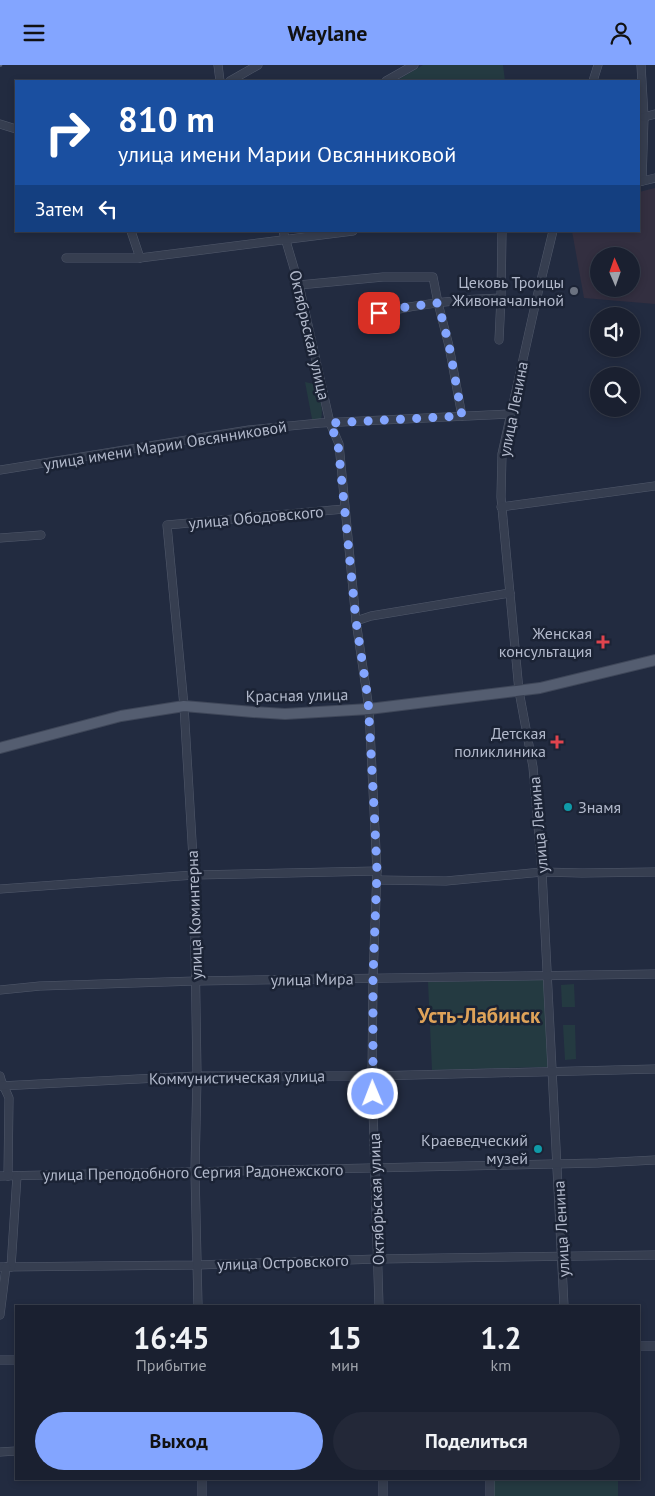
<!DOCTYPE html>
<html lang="ru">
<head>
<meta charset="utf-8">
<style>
  :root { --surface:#1a2030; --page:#232838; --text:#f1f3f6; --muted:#9fa3ab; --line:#383e4c; --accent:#83a5ff }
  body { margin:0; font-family:"PT Sans",sans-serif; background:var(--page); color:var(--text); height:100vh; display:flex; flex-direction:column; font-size:19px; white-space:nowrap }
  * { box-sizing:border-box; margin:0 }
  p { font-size:16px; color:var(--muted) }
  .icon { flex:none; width:28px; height:28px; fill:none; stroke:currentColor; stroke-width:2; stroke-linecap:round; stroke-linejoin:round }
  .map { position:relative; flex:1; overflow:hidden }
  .drawer { position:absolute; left:15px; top:1240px; width:625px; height:175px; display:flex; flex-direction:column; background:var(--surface); border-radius:0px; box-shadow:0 2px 8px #0003,0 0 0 1px var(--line) }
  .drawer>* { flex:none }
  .guide { position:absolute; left:15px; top:15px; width:625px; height:152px; border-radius:0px; box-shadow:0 2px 8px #0003,0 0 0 1px var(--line); background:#1a4fa0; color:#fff; overflow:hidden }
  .needle { width:32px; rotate:358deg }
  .fabs { position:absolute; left:590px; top:182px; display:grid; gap:10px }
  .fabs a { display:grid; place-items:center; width:50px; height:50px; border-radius:50%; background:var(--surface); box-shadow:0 2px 8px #0003,0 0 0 1px var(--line); font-size:25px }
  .pin { position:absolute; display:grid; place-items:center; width:42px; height:42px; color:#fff; margin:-21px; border-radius:10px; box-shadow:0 2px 8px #0006 }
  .me { position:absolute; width:55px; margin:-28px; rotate:359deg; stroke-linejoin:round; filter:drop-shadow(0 0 4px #0008) }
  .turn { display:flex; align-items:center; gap:18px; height:105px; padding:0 20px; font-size:22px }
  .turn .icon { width:65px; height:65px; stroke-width:2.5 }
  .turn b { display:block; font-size:35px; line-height:42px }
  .then { display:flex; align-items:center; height:48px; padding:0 20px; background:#0003; gap:10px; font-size:19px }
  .eta { display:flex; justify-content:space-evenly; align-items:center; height:85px; text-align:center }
  .eta b { font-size:30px; font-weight:700; line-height:35px }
  .primary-button { display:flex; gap:10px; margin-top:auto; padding:10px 20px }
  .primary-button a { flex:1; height:58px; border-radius:30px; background:var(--accent); color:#111; font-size:20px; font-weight:700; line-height:58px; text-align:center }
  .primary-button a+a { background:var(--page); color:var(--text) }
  header { display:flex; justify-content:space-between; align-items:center; height:65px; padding:0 20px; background:var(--accent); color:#111; font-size:22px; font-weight:700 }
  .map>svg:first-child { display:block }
  .medical { fill:#332f40; fill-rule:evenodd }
  .green { fill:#243a41 }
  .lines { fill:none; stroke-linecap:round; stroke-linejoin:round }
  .minor-casing { stroke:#51596b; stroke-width:9 }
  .major-casing { stroke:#3f4759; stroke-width:12 }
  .minor { stroke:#363e50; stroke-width:8 }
  .major { stroke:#545d70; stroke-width:10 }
  .rail { stroke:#586177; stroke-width:2; stroke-dasharray:5 5; stroke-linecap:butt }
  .route { stroke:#83a5ff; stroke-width:9; stroke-dasharray:0 16.2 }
  .worship-dot { fill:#6b7280; stroke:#1b2335; stroke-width:2 }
  .health-dot { fill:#e0444e; stroke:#1b2335; stroke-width:2 }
  .culture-dot { fill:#0f9aa8; stroke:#1b2335; stroke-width:2 }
  .labels { text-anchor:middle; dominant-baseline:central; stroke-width:5; stroke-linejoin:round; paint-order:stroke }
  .poi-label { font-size:16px; fill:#b2b9cb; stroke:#1b2335; text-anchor:end }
  .street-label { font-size:16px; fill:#b2b9cb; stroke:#1b2335 }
  .district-label { font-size:21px; font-weight:bold; fill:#dea259; stroke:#1b2335 }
</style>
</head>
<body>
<header><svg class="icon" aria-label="menu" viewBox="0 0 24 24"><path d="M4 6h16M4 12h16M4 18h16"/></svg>Waylane<svg class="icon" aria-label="person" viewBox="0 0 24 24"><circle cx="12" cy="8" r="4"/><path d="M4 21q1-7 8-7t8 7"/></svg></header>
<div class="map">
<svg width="655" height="1431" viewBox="0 0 655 1431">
  <rect width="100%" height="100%" fill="#222b40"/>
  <path class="medical" d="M655,123V239L584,233L572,166H639V127ZM599,191H631V224H599Z"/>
  <g class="green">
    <polygon points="423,0 503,0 505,16 396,16"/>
    <path d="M305,317L314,319L316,321C319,331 324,344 321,354H312Z"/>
    <polygon points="545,915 550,1002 432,1005 428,917"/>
    <polygon points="574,919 575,942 562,942 561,920"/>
    <polygon points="563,960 575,960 576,994 565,995"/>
    <polygon points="493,1414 618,1414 618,1431 494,1431"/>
  </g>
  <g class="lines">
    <g class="minor-casing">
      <g id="minor">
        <polyline points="218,0 220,16"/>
        <polyline points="641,0 644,52 642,116"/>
        <polyline points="230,16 258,0"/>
        <polyline points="386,16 414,0"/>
        <polyline points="593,16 598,0"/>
        <polyline points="644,52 655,49"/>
        <polyline points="0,59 16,64"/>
        <polyline points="639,117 655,113"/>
        <polyline points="131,166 140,193"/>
        <polyline points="283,166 299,220 330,358 339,379 356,556 369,644 377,806 373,913 372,1011 379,1241"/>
        <polyline points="553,166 536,236 502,389 501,432 519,626 533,702 542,807 564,1241"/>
        <polyline points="66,193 140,193 353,166"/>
        <polyline points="299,220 383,212 433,212 438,238 449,281 462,351"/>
        <path d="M379,248C419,239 460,234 501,233"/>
        <polyline points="499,275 501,233 502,166"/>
        <polyline points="0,405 249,365 320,358 510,349"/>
        <polyline points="501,442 655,421"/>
        <polyline points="0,473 41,470"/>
        <polyline points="356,556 371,551 510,528"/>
        <polyline points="377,815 446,816 542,807 582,808 655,807"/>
        <polyline points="0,824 194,810 377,806"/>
        <polyline points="0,925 40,921 196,916 655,909"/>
        <path d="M0,1011C2,1020 6,1025 9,1033L8,1111"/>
        <polyline points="0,1021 197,1011 372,1011 655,1004"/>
        <polyline points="0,1111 598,1098 655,1095"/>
        <polyline points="0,1202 197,1200 378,1194 655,1190"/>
        <polyline points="11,1202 17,1111"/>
        <polyline points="198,1241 195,1106 197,1011 194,810 184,641 167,460 344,444"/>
        <polyline points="0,1250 6,1202"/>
        <polyline points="639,1281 655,1281"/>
        <polyline points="0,1295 16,1295"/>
        <polyline points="0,1387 16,1386"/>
        <polyline points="202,1414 202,1431"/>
        <polyline points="383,1414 383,1431"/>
        <polyline points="490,1414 490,1431"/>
      </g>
    </g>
    <g class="major-casing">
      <polyline id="major" points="0,683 121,651 184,641 253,647 285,649 369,644 540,623 655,595"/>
    </g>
    <use href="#minor" class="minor"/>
    <use href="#major" class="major"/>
    <polyline class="rail" points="0,1 2,0"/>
  </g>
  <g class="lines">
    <polyline class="route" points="373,1029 373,913 377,806 374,742 368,634 356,556 338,379 330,358 462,351 449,280 438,238 406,242 379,248"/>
  </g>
  <circle class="worship-dot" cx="574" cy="226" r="5"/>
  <g class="health-dot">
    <path d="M600.5 569.5h5v5h5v5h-5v5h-5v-5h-5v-5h5z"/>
    <path d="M554.5 669.5h5v5h5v5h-5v5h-5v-5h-5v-5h5z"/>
  </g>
  <g class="culture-dot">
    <circle cx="568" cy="742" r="5"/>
    <circle cx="538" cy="1084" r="5"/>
  </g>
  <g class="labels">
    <g class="poi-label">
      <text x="564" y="217">Цековь Троицы<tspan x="564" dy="18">Живоначальной</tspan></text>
      <text x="592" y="568">Женская<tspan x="592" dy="18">консультация</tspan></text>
      <text x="546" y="668">Детская<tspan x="546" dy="18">поликлиника</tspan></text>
      <text x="578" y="742" text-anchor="start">Знамя</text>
      <text x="528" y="1075">Краеведческий<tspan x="528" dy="18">музей</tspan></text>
    </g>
    <g class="street-label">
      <text transform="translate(310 270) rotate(77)">Октябрьская улица</text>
      <text transform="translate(513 344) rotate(-79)">улица Ленина</text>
      <text transform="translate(165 380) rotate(-9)">улица имени Марии Овсянниковой</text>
      <text transform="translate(256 452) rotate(-5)">улица Ободовского</text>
      <text transform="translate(297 630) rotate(-1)">Красная улица</text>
      <text transform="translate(538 760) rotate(-95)">улица Ленина</text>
      <text transform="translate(194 850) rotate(-92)">улица Коминтерна</text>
      <text transform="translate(312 914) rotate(-1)">улица Мира</text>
      <text transform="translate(237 1012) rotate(-1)">Коммунистическая улица</text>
      <text transform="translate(193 1107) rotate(-1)">улица Преподобного Сергия Радонежского</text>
      <text transform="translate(376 1134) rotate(-92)">Октябрьская улица</text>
      <text transform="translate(561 1164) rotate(-93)">улица Ленина</text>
      <text transform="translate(283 1197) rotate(-2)">улица Островского</text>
    </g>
    <g class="district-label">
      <text x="479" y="950">Усть-Лабинск</text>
    </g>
  </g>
</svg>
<div class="fabs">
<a><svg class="needle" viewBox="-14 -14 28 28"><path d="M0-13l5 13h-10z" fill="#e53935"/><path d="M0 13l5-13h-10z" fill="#9fa3ab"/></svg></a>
<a><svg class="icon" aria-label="sound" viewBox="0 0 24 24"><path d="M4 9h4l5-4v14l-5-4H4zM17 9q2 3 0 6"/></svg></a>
<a><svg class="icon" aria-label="search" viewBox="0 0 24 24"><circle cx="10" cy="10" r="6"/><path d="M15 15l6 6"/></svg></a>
</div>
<div class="pin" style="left:379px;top:248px;background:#d93025"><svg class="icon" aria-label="arrive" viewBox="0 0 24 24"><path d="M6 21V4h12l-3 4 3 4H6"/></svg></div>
<svg class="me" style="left:373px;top:1029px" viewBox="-20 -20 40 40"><circle r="17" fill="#83a5ff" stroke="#fff" stroke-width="3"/><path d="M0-11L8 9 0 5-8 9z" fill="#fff"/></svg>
<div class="guide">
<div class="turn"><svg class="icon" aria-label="right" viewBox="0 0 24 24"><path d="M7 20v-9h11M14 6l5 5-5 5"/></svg><div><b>810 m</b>улица имени Марии Овсянниковой</div></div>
<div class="then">Затем<svg class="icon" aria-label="left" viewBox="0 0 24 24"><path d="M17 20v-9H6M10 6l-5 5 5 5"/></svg></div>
</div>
<section class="drawer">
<div class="eta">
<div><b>16:45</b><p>Прибытие</p></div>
<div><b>15</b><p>мин</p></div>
<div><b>1.2</b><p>km</p></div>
</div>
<div class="primary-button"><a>Выход</a><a>Поделиться</a></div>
</section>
</div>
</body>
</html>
